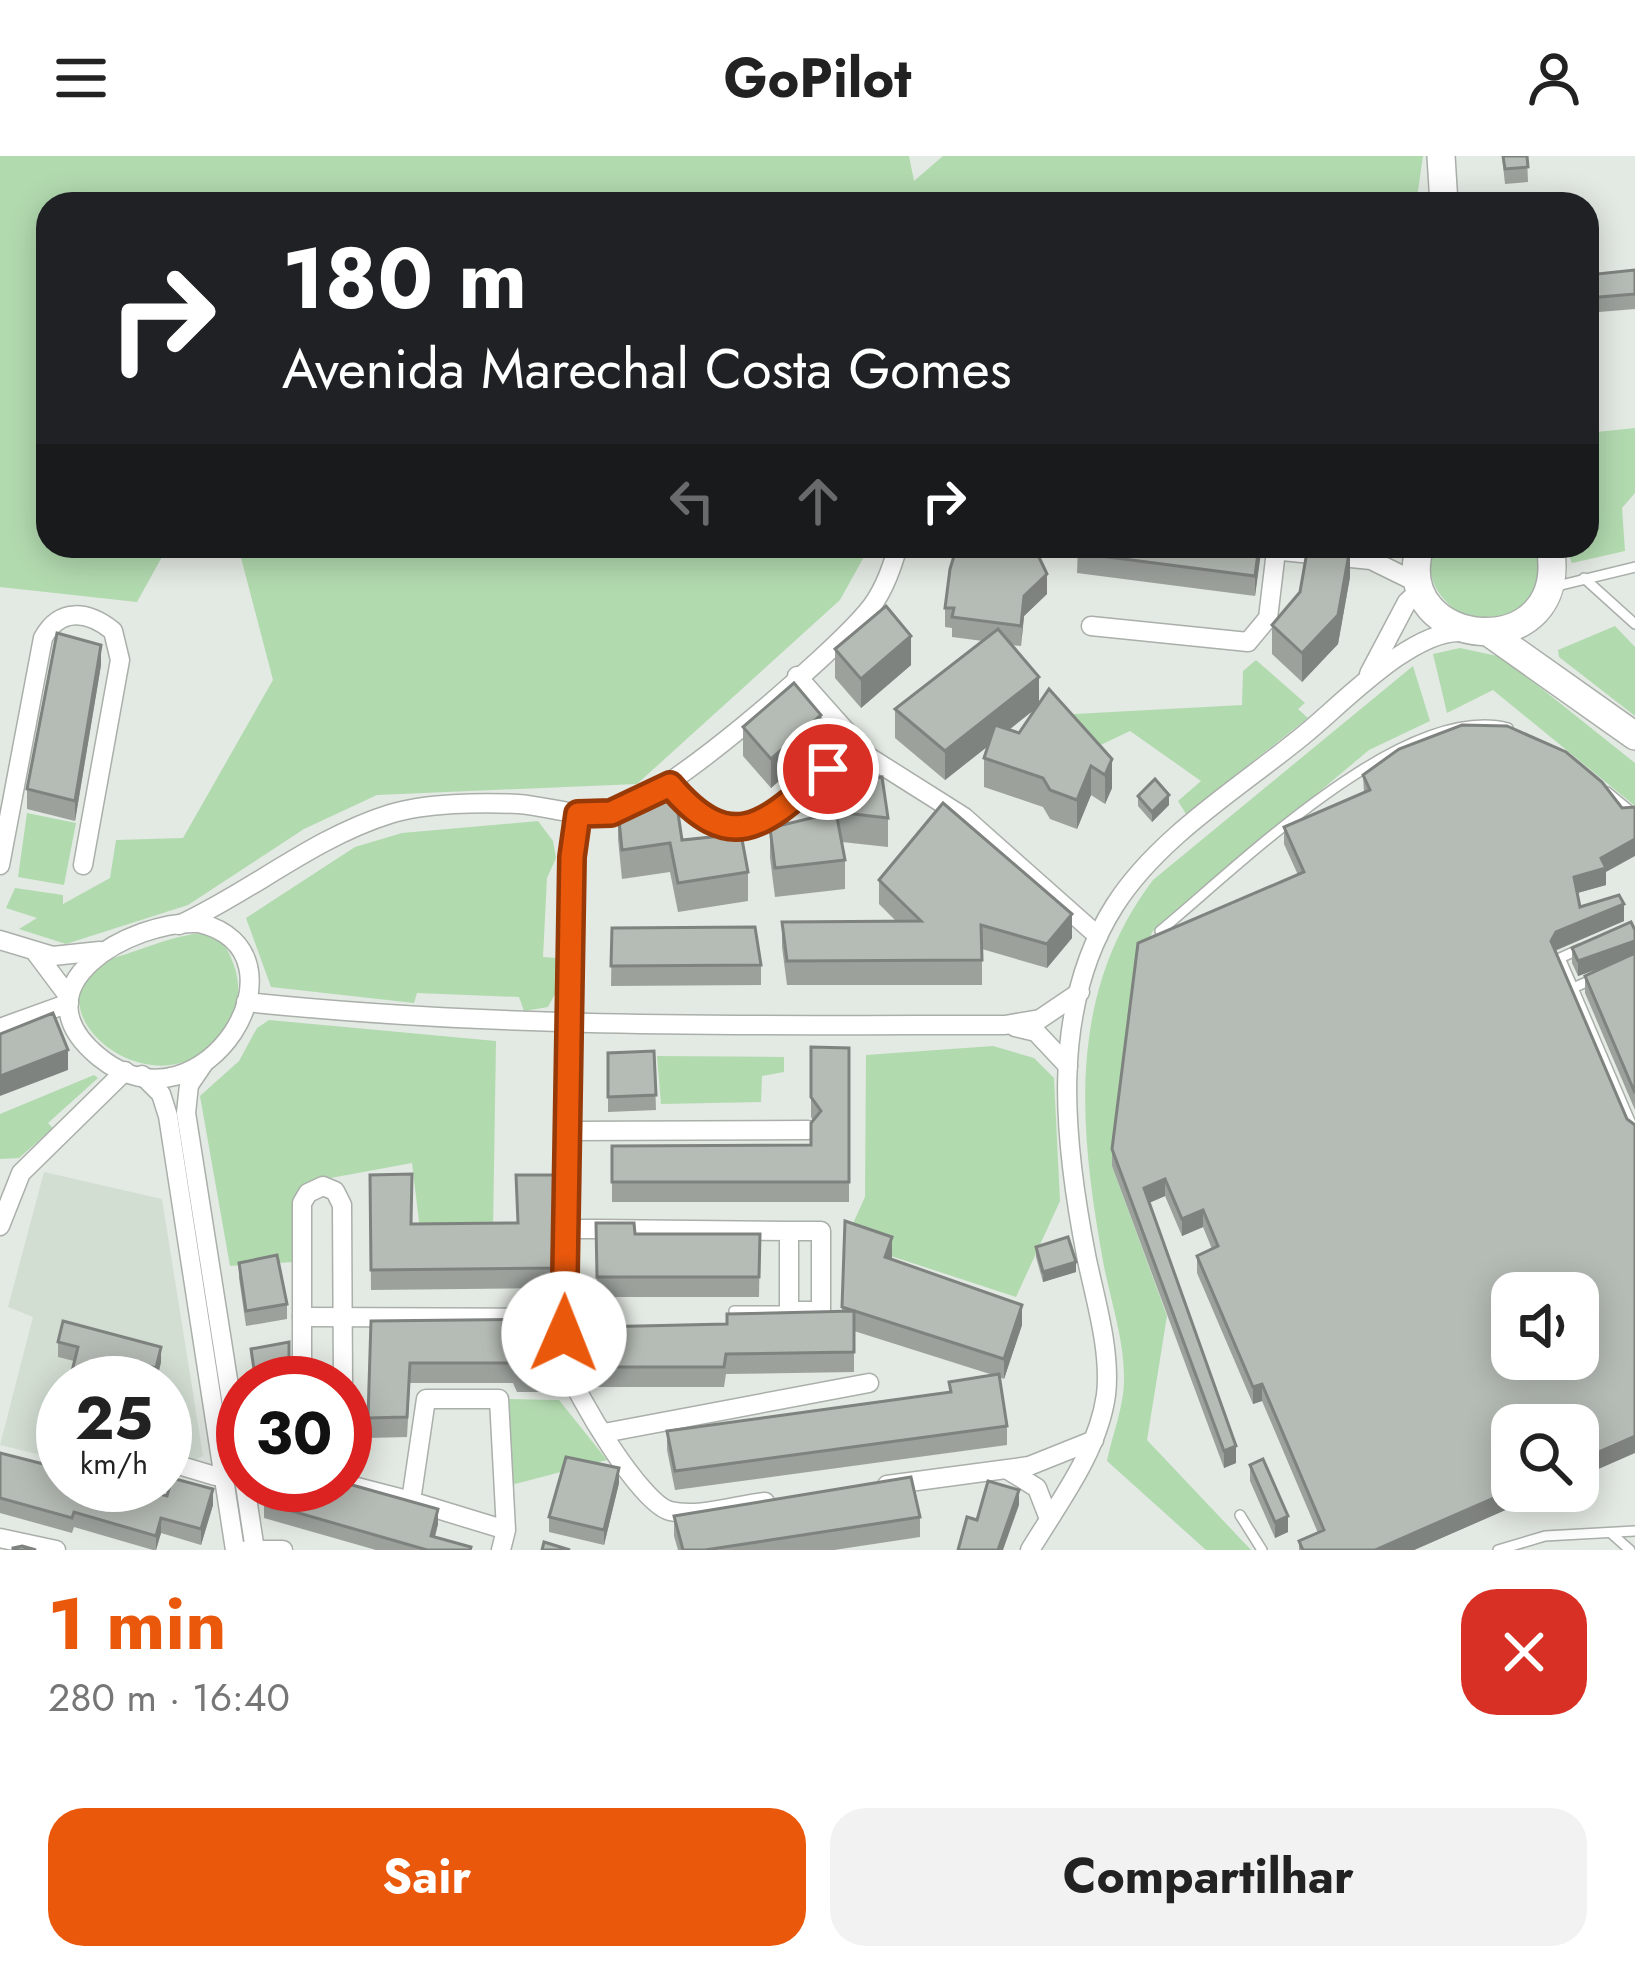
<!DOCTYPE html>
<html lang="pt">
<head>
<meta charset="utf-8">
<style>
  :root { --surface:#fff; --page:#f2f2f2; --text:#222; --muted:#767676; --accent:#ea580c }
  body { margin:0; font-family:Jost,sans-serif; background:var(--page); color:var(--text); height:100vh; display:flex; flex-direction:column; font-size:45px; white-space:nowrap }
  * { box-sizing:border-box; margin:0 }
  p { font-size:39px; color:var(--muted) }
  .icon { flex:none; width:66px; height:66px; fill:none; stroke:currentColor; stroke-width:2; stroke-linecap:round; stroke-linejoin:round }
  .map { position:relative; height:1394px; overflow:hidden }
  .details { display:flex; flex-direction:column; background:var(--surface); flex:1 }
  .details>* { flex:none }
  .banner { position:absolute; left:36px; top:36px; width:1563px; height:366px; border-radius:36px; box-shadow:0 6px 30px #0003; background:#202124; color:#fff; overflow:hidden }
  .fabs { position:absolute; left:1491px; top:1116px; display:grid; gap:24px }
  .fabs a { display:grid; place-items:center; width:108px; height:108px; border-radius:24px; background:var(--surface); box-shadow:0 6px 30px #0003; font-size:60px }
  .speed { position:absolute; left:36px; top:1200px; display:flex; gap:24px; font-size:60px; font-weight:700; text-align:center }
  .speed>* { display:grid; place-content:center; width:156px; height:156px; border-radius:50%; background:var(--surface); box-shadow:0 6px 30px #0003; line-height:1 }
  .speed small { font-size:30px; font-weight:400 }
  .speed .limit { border:18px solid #d22; background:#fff; color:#111 }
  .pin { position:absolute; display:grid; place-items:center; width:102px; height:102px; color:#fff; margin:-51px; border:6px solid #fff; border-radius:50%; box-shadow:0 3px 12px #0007 }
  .me { position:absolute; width:132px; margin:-66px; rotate:1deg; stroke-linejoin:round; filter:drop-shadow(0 0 9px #0008) }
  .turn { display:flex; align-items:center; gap:42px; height:252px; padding:0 48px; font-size:54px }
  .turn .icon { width:156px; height:156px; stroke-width:2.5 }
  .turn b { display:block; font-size:84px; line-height:102px }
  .lanes { display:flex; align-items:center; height:114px; padding:0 48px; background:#0003; justify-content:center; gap:60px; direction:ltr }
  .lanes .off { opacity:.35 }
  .round { display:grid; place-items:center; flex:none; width:126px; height:126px; border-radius:36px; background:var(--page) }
  .summary { display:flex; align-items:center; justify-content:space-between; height:204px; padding:0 48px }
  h1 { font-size:72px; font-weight:700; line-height:90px; color:var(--accent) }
  .primary-button { display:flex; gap:24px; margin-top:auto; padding:24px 48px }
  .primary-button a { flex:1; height:138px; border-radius:36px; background:var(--accent); color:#fff; font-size:48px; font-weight:700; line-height:138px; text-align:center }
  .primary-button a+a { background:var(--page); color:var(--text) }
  header { display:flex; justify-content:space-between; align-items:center; height:156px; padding:0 48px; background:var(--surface); font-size:54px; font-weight:700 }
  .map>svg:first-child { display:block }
  .built { fill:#d3ded3 }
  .green { fill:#b2daaf }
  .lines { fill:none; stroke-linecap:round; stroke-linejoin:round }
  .service-casing { stroke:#aaafaa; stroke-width:12 }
  .minor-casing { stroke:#aaafaa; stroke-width:21 }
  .secondary-casing { stroke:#aaafaa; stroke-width:30 }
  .service { stroke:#fff; stroke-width:9 }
  .minor { stroke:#fff; stroke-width:18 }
  .secondary { stroke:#fff; stroke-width:27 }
  .wall { fill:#9ca19c; fill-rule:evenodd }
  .shaded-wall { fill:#7f837f }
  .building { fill:#b5bbb5; stroke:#7f837f; stroke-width:3; fill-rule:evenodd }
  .route-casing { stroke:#983908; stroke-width:30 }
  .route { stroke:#ea580c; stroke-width:21 }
</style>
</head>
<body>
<header><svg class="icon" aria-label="menu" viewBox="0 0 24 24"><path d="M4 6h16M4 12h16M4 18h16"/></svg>GoPilot<svg class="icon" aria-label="person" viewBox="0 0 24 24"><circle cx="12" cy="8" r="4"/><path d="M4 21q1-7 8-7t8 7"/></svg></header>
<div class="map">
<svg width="1635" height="1394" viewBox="0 0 1635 1394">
  <rect width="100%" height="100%" fill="#e3e9e3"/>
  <polygon class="built" points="44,1016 162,1043 203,1300 196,1303 165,1294 165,1227 63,1227 63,1265 54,1302 0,1289 33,1161 8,1151"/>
  <g class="green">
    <polygon points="0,0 909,0 914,25 943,0 1423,0 1416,48 48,48 48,390 168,390 137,446 0,431"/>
    <polygon points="1635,272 1635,337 1622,352 1625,395 1572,407 1565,390 1587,390 1587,277"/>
    <polygon points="238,390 870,390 840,444 637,628 377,639 304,673 188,749 66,788 19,773 37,762 6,752 15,732 63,739 63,748 110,722 116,684 183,682 273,524"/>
    <path d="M1434,390H1540L1539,437L1510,464L1470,466C1443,445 1422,428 1434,390Z"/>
    <polygon points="1615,470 1635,491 1635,560 1559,501 1558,494"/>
    <polygon points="1460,492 1502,501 1635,607 1635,650 1493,534 1447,557 1433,498"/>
    <polygon points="1256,504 1305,547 1298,553 1308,562 1186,658 1178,645 1201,625 1130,575 1086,596 1056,559 1242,549 1243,515"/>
    <path d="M1413,510L1430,565L1369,594L1153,775L1138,804L1112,1010L1167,1160L1147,1284L1251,1394H1206L1107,1305C1112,1280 1124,1250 1124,1224C1125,1186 1110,1143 1103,1105C1079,971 1066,839 1153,724Z"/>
    <polygon points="27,657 76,667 64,729 18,721"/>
    <polygon points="538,665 553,685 556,702 547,722 543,801 557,802 555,838 548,851 524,855 519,841 417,837 414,847 271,831 246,762 355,691 402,677"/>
    <path d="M203,777L220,782C238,809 246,837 228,868C169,969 28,861 98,809C106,803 122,800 132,796C156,788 178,779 203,777Z"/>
    <polygon points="269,864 496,885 493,1074 420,1074 412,1007 309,1026 297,1037 293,1106 230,1110 200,940 239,905 257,872"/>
    <polygon points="993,890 1034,902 1054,922 1060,1045 1016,1141 845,1085 865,1041 866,899"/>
    <polygon points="657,900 784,901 784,916 762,920 761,946 661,948"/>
    <polygon points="94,919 98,922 48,967 53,972 19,1002 0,1003 0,958"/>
    <polygon points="506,1243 559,1244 607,1304 511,1329"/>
  </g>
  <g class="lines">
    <g class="service-casing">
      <g id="service">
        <polyline points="1584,422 1635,468"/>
        <polyline points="1557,430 1635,411"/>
        <polyline points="1607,636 1635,659"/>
        <path d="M1160,775C1238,711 1404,545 1508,572"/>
        <polyline points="1591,824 1573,832 1635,977"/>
        <polyline points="1573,832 1560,802 1580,793"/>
        <polyline points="734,1155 789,1155"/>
        <polyline points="564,1178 606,1177"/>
        <polyline points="1240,1359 1262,1394"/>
        <polyline points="1612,1378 1630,1394"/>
        <polyline points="1498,1394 1545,1380 1635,1375"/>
      </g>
    </g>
    <g class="minor-casing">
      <g id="minor">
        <polyline points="1282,395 1371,404 1420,428"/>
        <polyline points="1091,470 1248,486 1268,462 1276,395"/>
        <polyline points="1369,518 1407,446 1421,433"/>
        <polyline points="797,520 869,601 964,661 1098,780"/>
        <path d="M670,629C690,653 722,678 755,672L857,588"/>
        <path d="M578,658L572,701L566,1209C575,1238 641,1348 670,1355C698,1362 736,1349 765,1346"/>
        <path d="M0,709L43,482C60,451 88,455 113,475L120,504L83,709"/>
        <path d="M199,767C318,795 204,986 99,901C12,830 131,764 199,767Z"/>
        <path d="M179,769C251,736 313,682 390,658C425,647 481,646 518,648C548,650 577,662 609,657C658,651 831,499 867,456C882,439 892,412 898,390"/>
        <polyline points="0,784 53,800 100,795"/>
        <polyline points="36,797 69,841"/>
        <path d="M246,846C502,873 748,869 1005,869L1040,863L1080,836"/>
        <polyline points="1015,871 1036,876 1068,910"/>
        <polyline points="0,872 69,847"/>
        <polyline points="204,907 189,929 186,957 243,1319"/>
        <polyline points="142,919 161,938 168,960 235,1394"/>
        <polyline points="566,975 808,974"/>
        <polyline points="0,1070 21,1017 125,915"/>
        <polyline points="565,1073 596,1073 789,1075 821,1075 821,1155 789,1155 789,1075"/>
        <polyline points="302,1161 564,1162"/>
        <polyline points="302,1227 302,1047 308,1037 323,1030 335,1035 342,1049 343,1227"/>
        <polyline points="604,1277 869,1227"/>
        <polyline points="165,1305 215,1320 233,1312"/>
        <polyline points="1008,1314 1037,1332 1049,1363"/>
        <polyline points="345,1328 411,1345"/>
        <polyline points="245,1329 255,1394"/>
        <polyline points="887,1329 1029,1310 1094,1284"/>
        <polyline points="0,1382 56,1394"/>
        <polyline points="247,1394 283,1394"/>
        <polyline points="501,1394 506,1374 499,1243 426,1243 411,1345 506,1374"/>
        <path d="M1030,1394C1059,1346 1098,1296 1106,1239C1111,1196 1096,1146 1087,1104C1064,988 1048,854 1115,749C1159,680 1242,630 1305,578C1342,548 1412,473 1462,476"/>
      </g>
    </g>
    <g class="secondary-casing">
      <g id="secondary">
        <polyline points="1441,0 1444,48"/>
        <path d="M1420,390C1388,496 1573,512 1550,390"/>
        <polyline points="1491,478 1635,580"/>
      </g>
    </g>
    <use href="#service" class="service"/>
    <use href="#minor" class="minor"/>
    <use href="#secondary" class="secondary"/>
  </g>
  <g class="wall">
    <polygon points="1502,0 1527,0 1528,26 1505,28"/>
    <polygon points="1635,114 1635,153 1587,157 1587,119"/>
    <polygon points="1078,390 1261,390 1255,440 1077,417"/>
    <polygon points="1350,421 1338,488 1302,526 1272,498 1272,469"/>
    <path d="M1047,438L1024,460L1021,490L1011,489L1039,548L1112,603V632L1105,648L1091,639L1077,673L1050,663L1043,651L984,631V602L988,590L945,624L895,582V553L983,485L952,481V472L945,471V452ZM1035,553L1019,577L1009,574Z"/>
    <polygon points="835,493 911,509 861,552 835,522"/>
    <polygon points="101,509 75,665 27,653 27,633"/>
    <polygon points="743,571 821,588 771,632 743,600"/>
    <polygon points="1363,619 1606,716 1606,729 1577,737 1580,751 1624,765 1555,795 1549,1335 1414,1394 1299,1394 1299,1385 1318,1377 1262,1245 1253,1248 1197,1117 1197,1100 1212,1093 1203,1071 1182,1080 1165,1040 1149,1047 1236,1307 1224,1312 1112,1010 1112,993 1298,719 1284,688 1284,671 1364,637"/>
    <polygon points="829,628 888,662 888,691 842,686 845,704 845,733 775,741 770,702 770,672 829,658"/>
    <polygon points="1138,640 1169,649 1152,666 1138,650"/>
    <polygon points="618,654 748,716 748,745 678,756 670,716 622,723 618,683"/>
    <polygon points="879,724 1072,782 1047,812 982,793 982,829 787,829 782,791 782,766 897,766 879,748"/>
    <polygon points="612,772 761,809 761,829 611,830"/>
    <polygon points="1635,774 1635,954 1585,837 1585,820 1603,811 1578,820 1572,807 1572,792"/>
    <polygon points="811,891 849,892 849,1046 612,1046 612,990 811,989 813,964 811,961"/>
    <polygon points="654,895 656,954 608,956 608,897"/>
    <polygon points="370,1019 411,1068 517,1067 554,1019 552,1132 371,1134"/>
    <polygon points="845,1065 892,1101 891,1103 1022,1169 1004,1223 999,1221 1007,1270 1007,1289 675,1334 667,1294 667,1275 949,1236 949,1226 993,1219 854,1175 854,1216 726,1218 724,1231 597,1231 596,1171 727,1168 842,1155"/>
    <polygon points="596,1067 635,1078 760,1078 759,1141 597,1141"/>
    <polygon points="1036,1091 1076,1116 1043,1126 1036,1101"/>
    <polygon points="239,1107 287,1148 287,1163 246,1170 239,1122"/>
    <polygon points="371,1165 559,1216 559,1236 517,1236 513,1227 410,1227 407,1281 368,1282"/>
    <polygon points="58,1186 161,1206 156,1227 138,1222 136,1227 69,1227 74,1205 58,1201"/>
    <polygon points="0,1297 167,1340 213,1349 201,1389 161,1377 156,1394 153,1394 74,1371 72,1377 0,1357"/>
    <polygon points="1250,1309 1288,1376 1275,1382 1250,1325"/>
    <polygon points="619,1327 604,1389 549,1376 549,1361"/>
    <polygon points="264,1347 438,1368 435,1381 471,1394 376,1394 264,1362"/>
    <polygon points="674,1360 920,1361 920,1381 834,1394 678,1394 674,1380"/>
  </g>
  <g class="shaded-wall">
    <polygon points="1259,390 1261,390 1261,397 1255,440 1255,420"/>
    <polygon points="1350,392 1350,421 1338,488 1302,526 1302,497"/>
    <polygon points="1047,418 1047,438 1024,460 1021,490 1024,440"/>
    <polygon points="911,480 911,509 861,552 861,523"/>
    <polygon points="101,489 101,509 75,665 75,645"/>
    <polygon points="1039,521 1039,550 945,624 945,595"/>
    <polygon points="821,559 821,588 771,632 771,603"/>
    <polygon points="1112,603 1112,632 1105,648 1105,619"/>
    <polygon points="1091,610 1091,639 1077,673 1077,644"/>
    <polygon points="1169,639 1169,649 1152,666 1152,656"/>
    <polygon points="1635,683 1635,700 1606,716 1606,729 1574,738 1574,721 1601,702"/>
    <polygon points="1624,748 1624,765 1556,794 1551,802 1551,785 1556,776"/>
    <polygon points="1072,758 1072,782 1047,812 1047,788"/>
    <polygon points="1635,785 1635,800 1578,820 1578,805"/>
    <polygon points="68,894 68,914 0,940 0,920"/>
    <polygon points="1165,1023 1165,1040 1144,1049 1144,1032"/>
    <polygon points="1203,1054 1203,1071 1182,1080 1182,1063"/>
    <polygon points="892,1081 892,1101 885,1121 885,1101"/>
    <polygon points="1076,1106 1076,1116 1043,1126 1043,1116"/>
    <polygon points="1022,1149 1022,1169 1004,1223 1004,1203"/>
    <polygon points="161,1191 161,1206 156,1227 156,1212"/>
    <polygon points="1262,1228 1262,1245 1253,1248 1253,1231"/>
    <polygon points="1635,1280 1635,1297 1578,1322 1578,1305"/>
    <polygon points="1236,1290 1236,1307 1224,1312 1224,1295"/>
    <polygon points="619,1312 619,1327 604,1389 604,1374"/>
    <polygon points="213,1333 213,1349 201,1389 201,1373"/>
    <polygon points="1019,1334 1019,1349 1003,1394 998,1394"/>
    <polygon points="1512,1334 1549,1335 1414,1394 1375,1394"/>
    <polygon points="438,1353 438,1368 431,1394 431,1380"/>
    <polygon points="1288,1360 1288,1376 1275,1382 1275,1366"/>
    <polygon points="161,1362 161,1377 156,1394 156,1380"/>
  </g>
  <g class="building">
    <polygon points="1503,0 1527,0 1528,11 1505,13"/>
    <polygon points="1635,114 1635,138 1587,142 1587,119"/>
    <polygon points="957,390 1022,390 1037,397 1047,418 1024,440 1021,470 952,461 954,452 945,452 950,413"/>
    <polygon points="1078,390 1259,390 1255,420 1077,397"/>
    <polygon points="1308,390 1350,392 1338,459 1302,497 1272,469 1300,436"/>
    <polygon points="886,450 911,480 861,523 835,493"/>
    <polygon points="998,473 1039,521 945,595 895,553"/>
    <polygon points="57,477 101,489 75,645 27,633"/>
    <polygon points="794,527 821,559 771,603 743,571"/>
    <polygon points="1049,533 1112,603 1105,619 1091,610 1077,644 1050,634 1043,622 984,602 995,569 1019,577"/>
    <path d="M1462,569L1507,570L1566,596L1602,626L1622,652L1635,651V683L1601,702L1606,712L1574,721L1580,751L1619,739L1624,748L1556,776L1551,785L1627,963L1635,969V1280L1578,1305V1269H1512V1334L1375,1394H1303L1299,1385L1324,1374L1262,1228L1253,1231L1197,1100L1218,1090L1203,1054L1182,1063L1165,1023L1144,1032L1236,1290L1224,1295L1112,993L1138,787L1304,716L1284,671L1370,634L1363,619L1399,593ZM1512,1137H1578V1203H1512Z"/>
    <polygon points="882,621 888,662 836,656 829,628"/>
    <polygon points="1155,623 1169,639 1152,656 1138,640"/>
    <polygon points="676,644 682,684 741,678 748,716 678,727 670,687 622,694 618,654"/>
    <polygon points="943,647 1072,758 1047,788 981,769 982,804 787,805 782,766 921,765 879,724"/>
    <polygon points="836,656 845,704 775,712 770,672"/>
    <polygon points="1631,766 1635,774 1635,785 1578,805 1572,792"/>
    <polygon points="755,771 761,809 611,810 612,772"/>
    <polygon points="1635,797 1635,937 1585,820"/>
    <polygon points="53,857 68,894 0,920 0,878"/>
    <polygon points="811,891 849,892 849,1026 612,1026 612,990 811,989 811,967 821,955 811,941"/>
    <polygon points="654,895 656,939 608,941 608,897"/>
    <polygon points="412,1018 411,1068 518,1067 516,1019 554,1019 552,1112 371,1114 370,1019"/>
    <polygon points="845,1065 892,1081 885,1101 1022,1149 1004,1203 842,1151"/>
    <polygon points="596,1067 634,1067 635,1078 760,1078 759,1121 597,1121"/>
    <polygon points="1068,1081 1076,1106 1043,1116 1036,1091"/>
    <polygon points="277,1099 287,1148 246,1155 239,1107"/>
    <polygon points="854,1155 854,1196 726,1198 724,1211 597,1211 596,1171 727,1168 727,1158"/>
    <polygon points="552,1163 559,1216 517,1216 513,1207 410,1207 407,1261 368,1262 371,1165"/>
    <polygon points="63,1165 161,1191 156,1212 138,1207 132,1227 69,1227 78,1191 58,1186"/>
    <polygon points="289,1186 289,1213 295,1227 256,1227 251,1193"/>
    <polygon points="999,1218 1007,1270 675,1315 667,1275 951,1236 949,1226"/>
    <polygon points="0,1297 63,1313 63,1329 125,1329 167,1340 172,1322 213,1333 201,1373 161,1362 156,1380 74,1356 72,1362 0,1342"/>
    <polygon points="566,1301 619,1312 604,1374 549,1361"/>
    <polygon points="1263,1303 1288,1360 1275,1366 1250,1309"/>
    <polygon points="911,1321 920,1361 705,1394 683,1394 674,1360"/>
    <polygon points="988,1325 1019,1334 998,1394 958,1394 967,1361 977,1364"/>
    <polygon points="345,1327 438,1353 431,1380 471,1391 470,1394 427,1394 264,1347 267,1329 345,1329"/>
    <polygon points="544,1386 570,1394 542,1394"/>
    <polygon points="22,1390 36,1394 13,1394 13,1392"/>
  </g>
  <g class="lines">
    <g class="route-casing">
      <path id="route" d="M564,1178L572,701L578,658L611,657L670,629C734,705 769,664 828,613"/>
    </g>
    <use href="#route" class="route"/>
  </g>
</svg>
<div class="fabs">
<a><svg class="icon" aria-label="sound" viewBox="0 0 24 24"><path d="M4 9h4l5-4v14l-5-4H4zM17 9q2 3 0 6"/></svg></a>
<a><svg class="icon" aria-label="search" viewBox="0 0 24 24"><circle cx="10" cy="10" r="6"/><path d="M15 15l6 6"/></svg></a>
</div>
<div class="speed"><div>25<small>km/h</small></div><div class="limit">30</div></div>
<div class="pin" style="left:828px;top:613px;background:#d93025"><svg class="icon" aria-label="arrive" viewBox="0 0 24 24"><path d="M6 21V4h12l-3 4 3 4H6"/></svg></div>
<svg class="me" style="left:564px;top:1178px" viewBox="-20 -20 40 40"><circle r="19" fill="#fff"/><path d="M0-13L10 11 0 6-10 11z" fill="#ea580c"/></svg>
<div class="banner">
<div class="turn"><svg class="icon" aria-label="right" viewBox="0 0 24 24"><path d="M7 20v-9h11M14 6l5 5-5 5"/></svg><div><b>180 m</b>Avenida Marechal Costa Gomes</div></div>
<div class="lanes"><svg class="icon off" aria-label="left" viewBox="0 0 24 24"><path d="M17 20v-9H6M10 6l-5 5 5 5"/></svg><svg class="icon off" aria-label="ahead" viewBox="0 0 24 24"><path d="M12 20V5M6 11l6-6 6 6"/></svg><svg class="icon" aria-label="right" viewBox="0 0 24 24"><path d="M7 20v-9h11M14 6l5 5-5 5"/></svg></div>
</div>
</div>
<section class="details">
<div class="summary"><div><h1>1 min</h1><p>280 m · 16:40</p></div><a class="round" style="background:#d93025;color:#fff"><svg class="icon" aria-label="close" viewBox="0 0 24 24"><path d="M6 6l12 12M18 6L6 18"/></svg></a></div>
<div class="primary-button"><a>Sair</a><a>Compartilhar</a></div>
</section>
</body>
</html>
